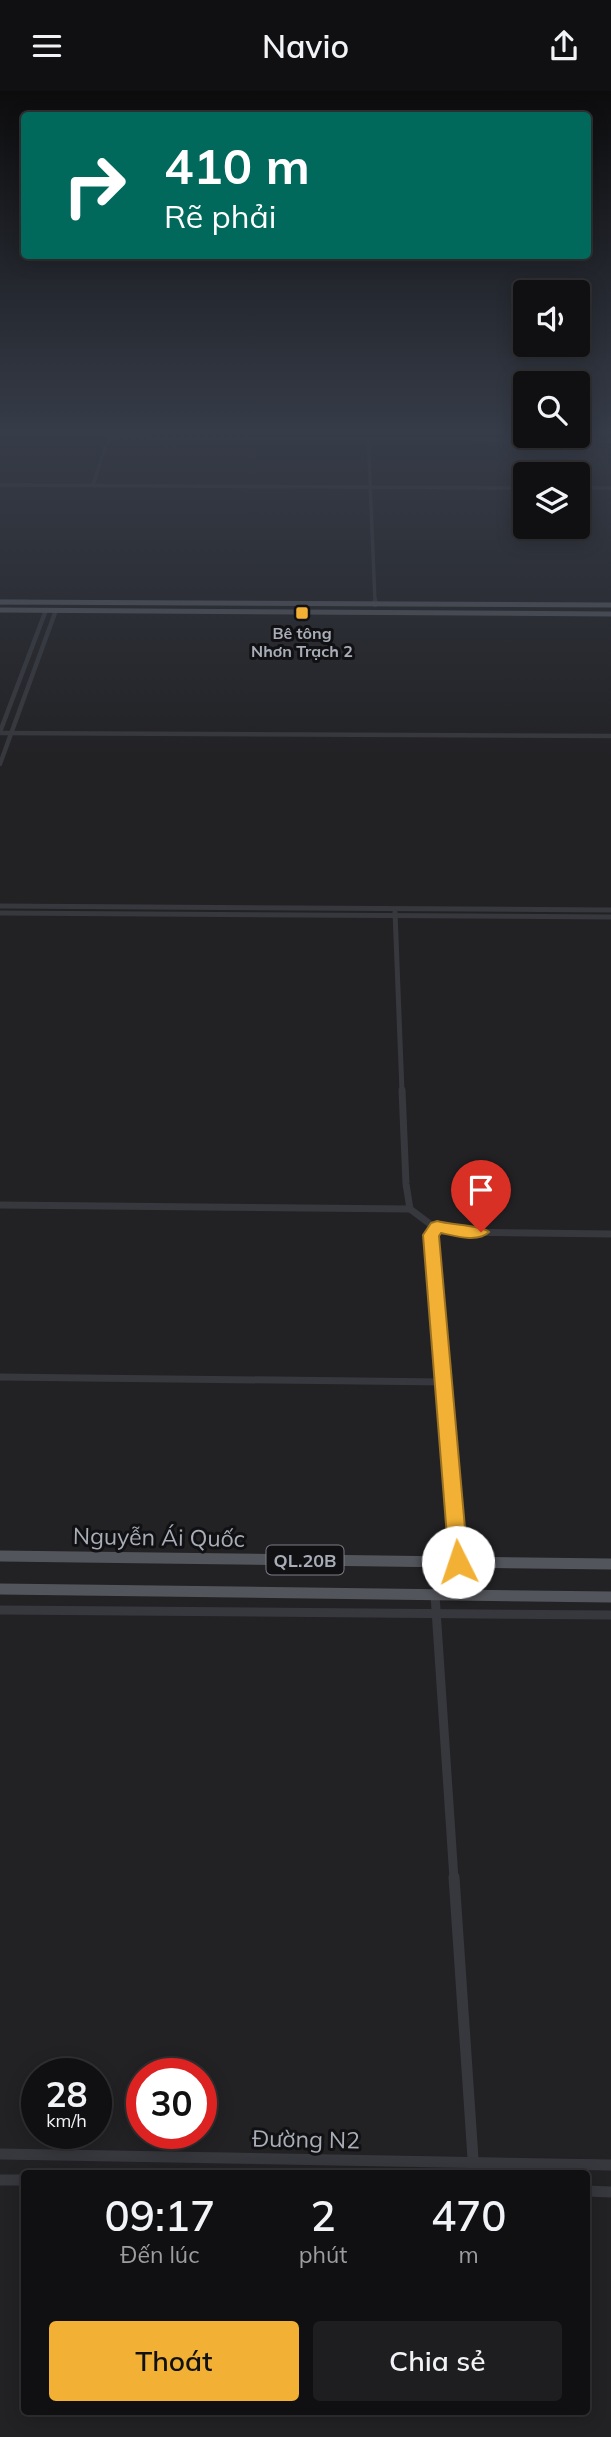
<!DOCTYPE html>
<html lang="vi">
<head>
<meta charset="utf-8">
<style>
  :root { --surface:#101012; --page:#1e1e20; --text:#f1f3f6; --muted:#9c9d9f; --line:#303032; --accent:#f2b134 }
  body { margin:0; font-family:Mulish,sans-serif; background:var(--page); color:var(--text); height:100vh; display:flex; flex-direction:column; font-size:26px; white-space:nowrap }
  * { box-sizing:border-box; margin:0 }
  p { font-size:23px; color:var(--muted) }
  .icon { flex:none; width:38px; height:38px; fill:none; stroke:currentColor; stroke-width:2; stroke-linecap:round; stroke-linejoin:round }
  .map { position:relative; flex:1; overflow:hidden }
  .panel { position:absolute; left:21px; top:2079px; width:569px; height:245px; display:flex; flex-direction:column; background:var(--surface); border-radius:7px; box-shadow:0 4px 18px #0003,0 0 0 2px var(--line) }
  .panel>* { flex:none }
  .hud { position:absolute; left:21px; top:21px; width:570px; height:147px; border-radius:7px; box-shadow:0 4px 18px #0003,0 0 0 2px var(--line); background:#00695c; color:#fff; overflow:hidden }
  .tools { position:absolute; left:513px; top:189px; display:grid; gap:14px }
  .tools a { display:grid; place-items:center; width:77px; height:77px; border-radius:7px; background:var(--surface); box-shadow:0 4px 18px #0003,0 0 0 2px var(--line); font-size:35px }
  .speed { position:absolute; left:21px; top:1967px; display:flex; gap:14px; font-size:35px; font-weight:700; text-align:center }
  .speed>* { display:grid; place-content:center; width:91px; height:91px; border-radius:50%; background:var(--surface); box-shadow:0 4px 18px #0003,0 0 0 2px var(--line); line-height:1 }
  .speed small { font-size:18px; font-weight:400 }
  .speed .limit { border:10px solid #d22; background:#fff; color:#111 }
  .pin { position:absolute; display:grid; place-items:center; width:60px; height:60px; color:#fff; margin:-72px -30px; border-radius:50% 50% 50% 0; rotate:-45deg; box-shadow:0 0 7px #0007 }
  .pin .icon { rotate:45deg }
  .me { position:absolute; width:77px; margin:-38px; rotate:356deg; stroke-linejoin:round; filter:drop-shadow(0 0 5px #0008) }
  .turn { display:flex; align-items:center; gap:24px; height:147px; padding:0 28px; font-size:32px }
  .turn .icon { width:91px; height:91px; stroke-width:2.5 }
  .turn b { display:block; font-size:49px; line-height:60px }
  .eta { display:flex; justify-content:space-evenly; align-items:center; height:119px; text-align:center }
  .eta b { font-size:42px; font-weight:600; line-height:49px }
  .action { display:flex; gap:14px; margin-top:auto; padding:14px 28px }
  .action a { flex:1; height:80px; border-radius:7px; background:var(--accent); color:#111; font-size:28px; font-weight:600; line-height:80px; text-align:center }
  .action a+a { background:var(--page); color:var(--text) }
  header { display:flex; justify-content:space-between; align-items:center; height:91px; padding:0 28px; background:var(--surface); font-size:32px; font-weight:600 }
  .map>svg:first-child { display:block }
  .built { fill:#222225; fill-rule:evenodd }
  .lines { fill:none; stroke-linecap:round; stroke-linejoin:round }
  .minor-far5 { stroke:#37383d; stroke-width:3.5 }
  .minor-far4 { stroke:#37383d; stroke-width:4.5 }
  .minor-far3 { stroke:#37383d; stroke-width:5 }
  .minor-far2 { stroke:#37383d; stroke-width:7 }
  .minor-far1 { stroke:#37383d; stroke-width:9 }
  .minor { stroke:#37383d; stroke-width:11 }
  .major-far2 { stroke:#53555c; stroke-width:4.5 }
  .major-far1 { stroke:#53555c; stroke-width:5 }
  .major { stroke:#53555c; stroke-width:11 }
  .route { fill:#f2b134; stroke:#9d7322; stroke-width:2 }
  .poi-dot { fill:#f2b134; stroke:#111113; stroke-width:2.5 }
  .labels { text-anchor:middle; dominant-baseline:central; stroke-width:6; stroke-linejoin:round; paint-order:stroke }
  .far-poi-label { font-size:16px; font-weight:bold; fill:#a8adb8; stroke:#111113 }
  .shield { fill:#111113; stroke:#7b7e86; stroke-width:2 }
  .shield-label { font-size:18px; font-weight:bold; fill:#a8adb8 }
  .near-street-label { font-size:23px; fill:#a8adb8; stroke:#111113 }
</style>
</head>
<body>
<header><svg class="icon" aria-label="menu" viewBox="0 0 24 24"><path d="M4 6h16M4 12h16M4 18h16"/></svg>Navio<svg class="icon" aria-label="share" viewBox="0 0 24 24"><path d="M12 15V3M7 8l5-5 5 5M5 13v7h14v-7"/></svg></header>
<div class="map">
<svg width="611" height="2346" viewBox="0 0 611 2346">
  <rect width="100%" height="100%" fill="#161618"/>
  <path class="built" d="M0,340H525V345H578V340H611V2346H0ZM525,383H578V436H525ZM37,1983H96V2042H37ZM142,1983H201V2042H142ZM24,2082H586V2320H24Z"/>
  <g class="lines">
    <g class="minor-far5">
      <polyline points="368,340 375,511"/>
      <polyline points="110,347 611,350"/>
      <polyline points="0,394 525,397"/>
      <polyline points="93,394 106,354 117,340"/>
      <polyline points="578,397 611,397"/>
    </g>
    <g class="minor-far4">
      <polyline points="375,509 375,514"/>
      <polyline points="0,641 46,519"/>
      <polyline points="0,642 611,645"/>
      <polyline points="0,673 56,519"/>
    </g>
    <g class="minor-far3">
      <polyline points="0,815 611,819"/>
      <polyline points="395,821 402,1001"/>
      <polyline points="0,822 611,826"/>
    </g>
    <g class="minor-far2">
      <polyline points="402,999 406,1093 410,1118"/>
      <polyline points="0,1114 410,1118 430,1133 458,1141 611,1143"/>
      <polyline points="437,1136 431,1144 448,1348"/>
      <polyline points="0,1286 445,1291"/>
    </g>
    <g class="minor-far1">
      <polyline points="448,1346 459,1471"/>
      <polyline points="435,1504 454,1788"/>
      <polyline points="0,1519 611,1524"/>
    </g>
    <g class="minor">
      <polyline points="454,1786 474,2082"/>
      <polyline points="0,2063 611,2074"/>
      <polyline points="0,2089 24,2089"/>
      <polyline points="586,2100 611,2101"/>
    </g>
    <polyline class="major-far2" points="0,511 27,511"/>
    <g class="major-far1">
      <polyline points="0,511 611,514"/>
      <polyline points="0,519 611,523"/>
    </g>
    <g class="major">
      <polyline points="0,1465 611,1473"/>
      <polyline points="0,1498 611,1506"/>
    </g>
  </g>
  <linearGradient id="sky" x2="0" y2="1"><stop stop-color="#0c0c0d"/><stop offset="0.51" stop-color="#363c48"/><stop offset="1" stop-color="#363c48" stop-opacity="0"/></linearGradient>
  <rect width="611" height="669" fill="url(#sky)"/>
  <path class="route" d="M437,1130C450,1134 482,1134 489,1141C478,1152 455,1145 441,1142L439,1145L468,1471L465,1477L458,1479L452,1477L449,1471L423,1144L431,1132Z"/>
  <rect class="poi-dot" x="295" y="515" width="14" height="14" rx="3.5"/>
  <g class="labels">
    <g class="far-poi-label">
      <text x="302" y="542">Bê tông<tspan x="302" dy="18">Nhơn Trạch 2</tspan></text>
    </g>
    <rect class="shield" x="266.5" y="1454.5" width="77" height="29" rx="5"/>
    <g class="shield-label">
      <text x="305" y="1469">QL.20B</text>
    </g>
    <g class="near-street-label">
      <text transform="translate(159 1446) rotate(1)">Nguyễn Ái Quốc</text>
      <text transform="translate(306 2048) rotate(1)">Đường N2</text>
    </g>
  </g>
</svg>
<div class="tools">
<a><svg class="icon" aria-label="sound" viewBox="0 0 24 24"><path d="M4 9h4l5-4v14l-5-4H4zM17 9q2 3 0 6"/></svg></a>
<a><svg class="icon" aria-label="search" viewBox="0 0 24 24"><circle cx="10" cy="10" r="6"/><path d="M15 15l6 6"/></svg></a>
<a><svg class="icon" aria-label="layers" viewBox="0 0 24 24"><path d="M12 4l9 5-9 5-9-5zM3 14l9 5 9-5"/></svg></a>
</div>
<div class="speed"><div>28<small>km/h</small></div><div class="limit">30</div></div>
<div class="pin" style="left:481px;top:1141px;background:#d93025"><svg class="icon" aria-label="arrive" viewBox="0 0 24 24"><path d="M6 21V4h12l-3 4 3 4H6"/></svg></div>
<svg class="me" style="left:458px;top:1471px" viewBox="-20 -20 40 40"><circle r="19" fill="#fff"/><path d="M0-13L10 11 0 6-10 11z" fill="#f2b134"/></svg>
<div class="hud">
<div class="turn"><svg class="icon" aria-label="right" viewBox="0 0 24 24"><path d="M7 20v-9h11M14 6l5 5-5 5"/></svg><div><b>410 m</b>Rẽ phải</div></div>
</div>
<section class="panel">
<div class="eta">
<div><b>09:17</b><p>Đến lúc</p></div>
<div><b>2</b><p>phút</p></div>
<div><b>470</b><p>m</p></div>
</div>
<div class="action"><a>Thoát</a><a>Chia sẻ</a></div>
</section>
</div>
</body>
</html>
